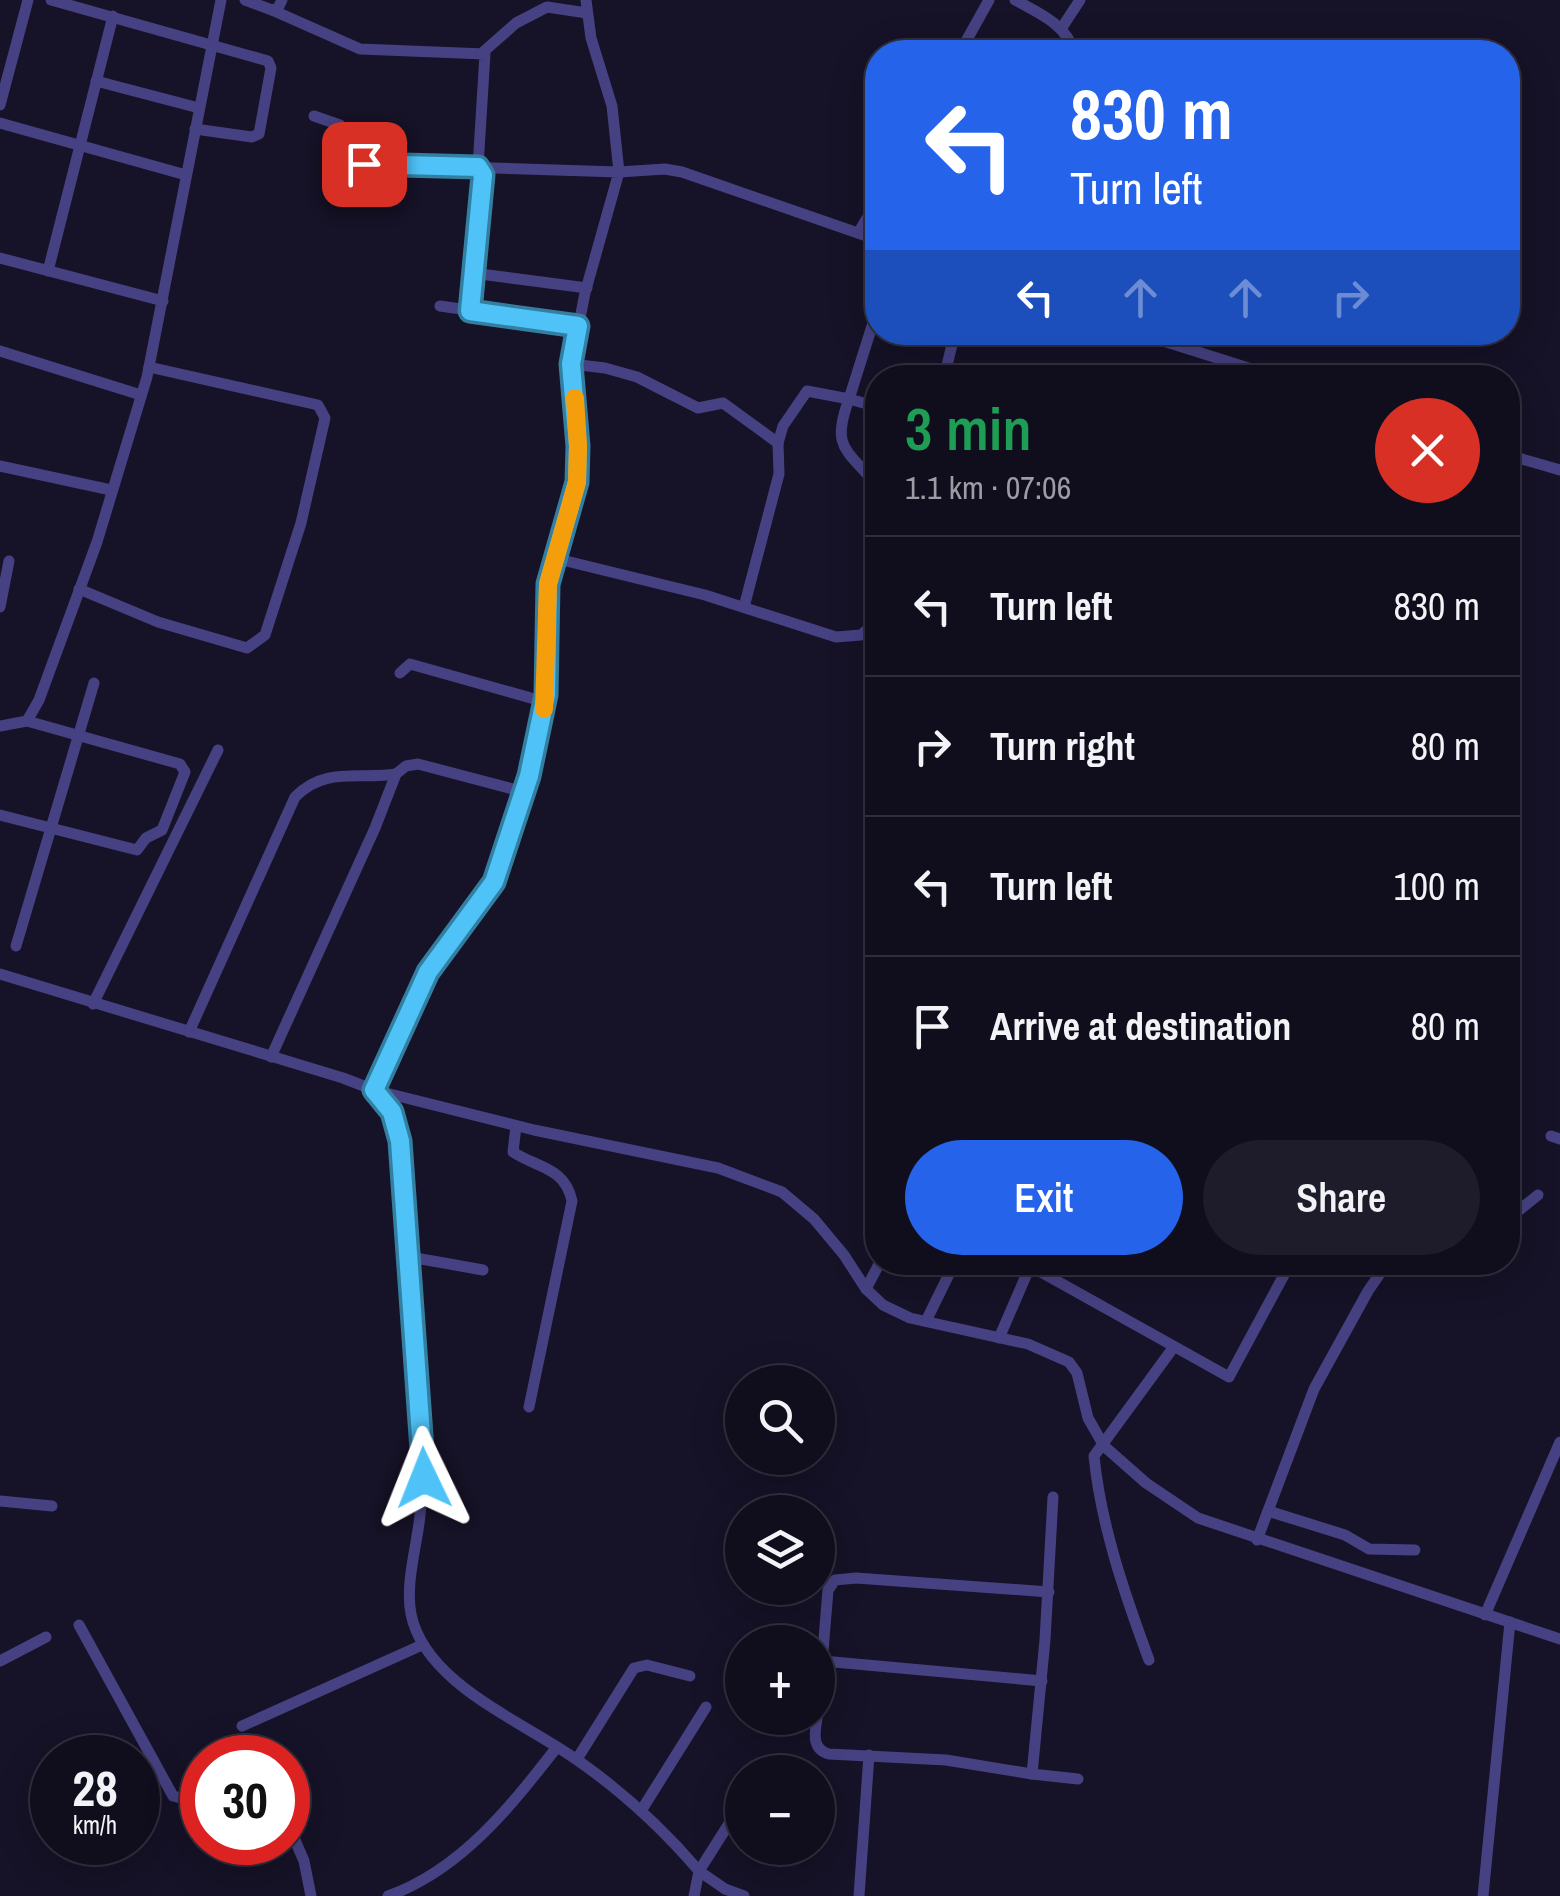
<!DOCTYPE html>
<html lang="en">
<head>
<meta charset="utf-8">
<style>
  :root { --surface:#100e1d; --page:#1e1c2a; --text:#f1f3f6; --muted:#9c9ca4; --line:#302e3b; --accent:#2563eb }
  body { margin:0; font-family:"Archivo Narrow",sans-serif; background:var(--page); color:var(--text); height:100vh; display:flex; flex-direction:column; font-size:38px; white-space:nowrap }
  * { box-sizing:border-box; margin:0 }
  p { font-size:32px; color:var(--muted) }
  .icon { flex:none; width:55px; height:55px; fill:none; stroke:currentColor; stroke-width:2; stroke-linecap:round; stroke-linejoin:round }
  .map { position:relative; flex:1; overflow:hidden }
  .sheet { position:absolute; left:865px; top:365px; width:655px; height:910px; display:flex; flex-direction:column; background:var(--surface); border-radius:40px; box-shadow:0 10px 40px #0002,0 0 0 2px var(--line) }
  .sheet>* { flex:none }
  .hud { position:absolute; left:865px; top:40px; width:655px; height:305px; border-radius:40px; box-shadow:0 10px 40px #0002,0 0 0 2px var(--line); background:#2563eb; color:#fff; overflow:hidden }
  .buttons { position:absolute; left:725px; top:1365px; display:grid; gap:20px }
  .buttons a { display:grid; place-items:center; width:110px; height:110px; border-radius:50%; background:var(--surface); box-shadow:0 10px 40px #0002,0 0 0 2px var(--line); font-size:50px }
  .speed { position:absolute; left:30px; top:1735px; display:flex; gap:20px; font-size:50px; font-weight:700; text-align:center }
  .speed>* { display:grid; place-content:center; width:130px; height:130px; border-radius:50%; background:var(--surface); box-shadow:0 10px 40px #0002,0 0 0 2px var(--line); line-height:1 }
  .speed small { font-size:25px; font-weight:400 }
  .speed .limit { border:15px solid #d22; background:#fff; color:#111 }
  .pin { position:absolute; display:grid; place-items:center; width:85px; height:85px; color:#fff; margin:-42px; border-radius:20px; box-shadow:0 5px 15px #0006 }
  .me { position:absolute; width:110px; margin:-55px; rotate:358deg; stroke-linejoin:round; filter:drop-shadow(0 0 8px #0008) }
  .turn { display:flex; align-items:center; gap:35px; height:210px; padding:0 40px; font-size:45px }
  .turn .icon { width:130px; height:130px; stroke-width:2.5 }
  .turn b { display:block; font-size:70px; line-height:85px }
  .lanes { display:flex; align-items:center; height:95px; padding:0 40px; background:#0003; justify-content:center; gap:50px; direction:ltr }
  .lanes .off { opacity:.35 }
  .round { display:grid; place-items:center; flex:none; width:105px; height:105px; border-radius:52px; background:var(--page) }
  .overview { display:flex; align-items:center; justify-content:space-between; height:170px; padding:0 40px }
  h1 { font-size:60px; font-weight:600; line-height:75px; color:#1e9e55 }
  .button { display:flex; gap:20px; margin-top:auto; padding:20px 40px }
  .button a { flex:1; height:115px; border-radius:60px; background:var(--accent); color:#fff; font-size:40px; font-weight:600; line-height:115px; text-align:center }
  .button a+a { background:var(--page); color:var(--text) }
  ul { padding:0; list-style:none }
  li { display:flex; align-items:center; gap:30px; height:140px; padding:0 40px; border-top:2px solid var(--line) }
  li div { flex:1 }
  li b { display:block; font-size:38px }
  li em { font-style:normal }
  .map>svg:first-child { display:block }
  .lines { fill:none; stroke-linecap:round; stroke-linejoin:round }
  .minor { stroke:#464182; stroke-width:11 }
  .route-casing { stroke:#337fa1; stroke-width:25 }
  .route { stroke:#4fc3f7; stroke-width:18 }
  .slow { stroke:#f59e0b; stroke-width:18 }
</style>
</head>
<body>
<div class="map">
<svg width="1560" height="1896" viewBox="0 0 1560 1896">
  <rect width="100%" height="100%" fill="#161227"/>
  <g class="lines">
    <g class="minor">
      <polyline points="51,0 268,61 271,68 259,134 252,137 195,129"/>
      <polyline points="245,0 272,10 278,8 282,0"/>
      <polyline points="586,0 591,38 612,106 619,172 665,169 682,172 878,240"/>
      <path d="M1015,0C1039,13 1067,25 1074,52"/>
      <polyline points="272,10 360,49 485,54 478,167 483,175 469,311"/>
      <polyline points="1061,29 1080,0"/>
      <polyline points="960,52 989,0"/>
      <polyline points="482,53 516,23 547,7 587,13"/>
      <polyline points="96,81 199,108"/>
      <polyline points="0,105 28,0"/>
      <polyline points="314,116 340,125 354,153 364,164 619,172 585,293 571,364 579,445 577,482 548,584 546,695 529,776 493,882 427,971 374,1090 534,1130 718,1168 782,1192 814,1219 844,1255 866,1289 883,1305 910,1318 1028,1344 1069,1362 1077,1373 1088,1418 1104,1446 1146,1483 1198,1518 1560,1639"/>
      <polyline points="0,123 186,175"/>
      <polyline points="858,233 878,200"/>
      <polyline points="0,258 163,301"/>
      <polyline points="48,271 113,16"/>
      <polyline points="473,273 587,288"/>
      <polyline points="440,306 578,326"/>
      <polyline points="1135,332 1280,378"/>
      <polyline points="0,351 141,395"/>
      <polyline points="571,364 605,368 637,377 698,408 723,403 778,443 783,426 807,391 849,399 878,307"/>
      <polyline points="944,378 955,332"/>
      <path d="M878,407L849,399C830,450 848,449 878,487"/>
      <polyline points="1508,455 1560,470"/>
      <polyline points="0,466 111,490"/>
      <polyline points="554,558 705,595 836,637 861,635 878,621"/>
      <polyline points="79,589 158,622 247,648 265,635 301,523 325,418 318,405 149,367"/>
      <polyline points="0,607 9,561"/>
      <polyline points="744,607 779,474 778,443"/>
      <polyline points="400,673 410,664 545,702"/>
      <polyline points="0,726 27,721 39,700 97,542 147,377 221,0"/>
      <polyline points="0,815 137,850 146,838 162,830 185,772 180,764 27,721"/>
      <polyline points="16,946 94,683"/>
      <path d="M0,974L343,1078L374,1090L385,1101L397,1124L404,1178L423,1438C423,1464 423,1489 420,1515C417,1546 405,1583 411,1614C425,1685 527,1723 580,1762C624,1793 664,1830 699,1871L694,1896"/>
      <polyline points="93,1004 218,750"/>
      <path d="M189,1032L295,797C325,766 359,780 396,774"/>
      <polyline points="271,1057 375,828 396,774 406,766 418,764 524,792"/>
      <path d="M516,1126L513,1152C537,1168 565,1167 572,1201L529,1407"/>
      <polyline points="1551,1136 1560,1139"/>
      <polyline points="1508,1219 1538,1195"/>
      <polyline points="410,1257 483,1270"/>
      <polyline points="1030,1266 1229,1377 1291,1262"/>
      <polyline points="866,1289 880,1262"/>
      <polyline points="926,1321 955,1262"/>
      <polyline points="999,1338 1032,1262"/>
      <polyline points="1053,1497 1045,1640 1032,1774 1078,1779"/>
      <polyline points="0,1501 52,1506"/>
      <polyline points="1268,1511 1345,1535 1369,1549 1415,1550"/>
      <polyline points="1257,1540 1314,1389 1368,1291 1388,1262"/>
      <polyline points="1485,1615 1560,1442"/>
      <polyline points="79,1625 173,1796 181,1798 202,1791"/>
      <path d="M1149,1660C1125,1595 1101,1526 1094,1456L1173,1348"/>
      <polyline points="0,1661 46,1637"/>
      <polyline points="823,1661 1042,1681"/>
      <polyline points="818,1712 828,1590 835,1580 856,1578 1049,1592"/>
      <path d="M817,1718C815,1732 811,1749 829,1754L946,1760L1032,1774"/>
      <polyline points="242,1726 422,1645"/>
      <polyline points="577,1759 634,1668 647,1665 690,1676"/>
      <polyline points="762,1772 765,1768"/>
      <polyline points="742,1803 699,1871 725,1889 744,1896"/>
      <polyline points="641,1811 706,1707"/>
      <polyline points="288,1824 304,1861 311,1896"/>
      <path d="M388,1896C461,1870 511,1806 557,1747"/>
      <polyline points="859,1896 869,1755"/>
      <polyline points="1483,1896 1510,1622"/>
    </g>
  </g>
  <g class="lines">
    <g class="route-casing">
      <polyline id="route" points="364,164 478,167 483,175 470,311 578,326 571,364 578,446 577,482 548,584 546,695 529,776 494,882 428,972 374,1090 392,1112 400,1141 424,1478"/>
    </g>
    <use href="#route" class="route"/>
    <polyline class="slow" points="544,709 548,584 577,482 578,446 575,398"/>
  </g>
</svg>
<div class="buttons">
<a><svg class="icon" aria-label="search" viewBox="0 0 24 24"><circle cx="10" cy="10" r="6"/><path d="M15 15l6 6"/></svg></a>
<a><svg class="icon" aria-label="layers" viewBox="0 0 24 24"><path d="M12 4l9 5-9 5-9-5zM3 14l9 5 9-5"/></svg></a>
<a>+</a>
<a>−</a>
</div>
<div class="speed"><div>28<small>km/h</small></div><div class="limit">30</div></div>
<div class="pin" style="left:364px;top:164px;background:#d93025"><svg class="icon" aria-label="arrive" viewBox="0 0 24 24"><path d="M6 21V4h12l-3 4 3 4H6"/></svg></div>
<svg class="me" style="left:424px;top:1478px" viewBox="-20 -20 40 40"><path d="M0-17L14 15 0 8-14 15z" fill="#4fc3f7" stroke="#fff" stroke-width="4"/></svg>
<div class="hud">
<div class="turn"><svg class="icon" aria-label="left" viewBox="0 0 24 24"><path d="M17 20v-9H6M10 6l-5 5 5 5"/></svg><div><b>830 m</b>Turn left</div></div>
<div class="lanes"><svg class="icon" aria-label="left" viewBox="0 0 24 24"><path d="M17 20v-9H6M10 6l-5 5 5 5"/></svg><svg class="icon off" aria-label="ahead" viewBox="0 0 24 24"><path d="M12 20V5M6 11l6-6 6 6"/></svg><svg class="icon off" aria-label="ahead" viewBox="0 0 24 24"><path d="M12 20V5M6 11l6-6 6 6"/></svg><svg class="icon off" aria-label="right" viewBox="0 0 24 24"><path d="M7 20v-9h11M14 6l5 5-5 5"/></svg></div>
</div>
<section class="sheet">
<div class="overview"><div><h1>3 min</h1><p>1.1 km · 07:06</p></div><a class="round" style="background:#d93025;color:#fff"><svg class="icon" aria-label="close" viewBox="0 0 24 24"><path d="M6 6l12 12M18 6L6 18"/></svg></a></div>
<ul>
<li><svg class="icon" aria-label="left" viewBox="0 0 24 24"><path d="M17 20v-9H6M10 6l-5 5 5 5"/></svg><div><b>Turn left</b></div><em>830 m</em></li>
<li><svg class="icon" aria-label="right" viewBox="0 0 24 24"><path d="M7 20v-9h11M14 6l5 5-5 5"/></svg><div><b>Turn right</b></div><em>80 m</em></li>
<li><svg class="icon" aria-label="left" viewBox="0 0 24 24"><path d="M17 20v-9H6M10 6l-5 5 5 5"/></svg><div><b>Turn left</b></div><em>100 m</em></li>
<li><svg class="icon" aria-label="arrive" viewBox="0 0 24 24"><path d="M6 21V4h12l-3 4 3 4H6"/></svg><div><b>Arrive at destination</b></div><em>80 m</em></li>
</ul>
<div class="button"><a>Exit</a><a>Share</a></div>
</section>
</div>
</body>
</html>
